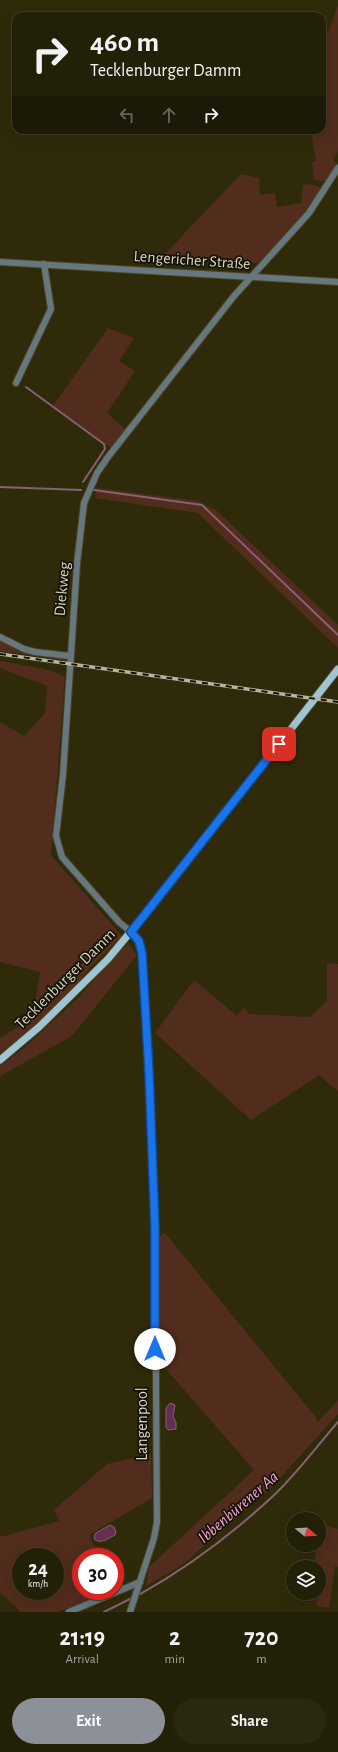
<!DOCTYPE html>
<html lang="en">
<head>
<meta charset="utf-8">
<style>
  :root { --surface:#232008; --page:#2b2812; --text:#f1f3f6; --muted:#a3a39c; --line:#403e29; --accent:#8c9099 }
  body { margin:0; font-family:"Alegreya Sans",sans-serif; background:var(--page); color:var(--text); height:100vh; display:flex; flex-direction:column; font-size:15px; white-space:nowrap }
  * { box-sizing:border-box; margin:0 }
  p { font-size:13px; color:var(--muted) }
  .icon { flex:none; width:22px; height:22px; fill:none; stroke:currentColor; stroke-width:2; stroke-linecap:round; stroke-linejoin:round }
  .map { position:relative; height:1612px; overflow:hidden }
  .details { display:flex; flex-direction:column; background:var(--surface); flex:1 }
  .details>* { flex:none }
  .top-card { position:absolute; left:12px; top:12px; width:314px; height:122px; border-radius:12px; box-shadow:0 4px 16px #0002,0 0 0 1px var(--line); background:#232008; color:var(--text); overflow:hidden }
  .needle { width:26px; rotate:108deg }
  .tools { position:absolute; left:286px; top:1512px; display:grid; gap:8px }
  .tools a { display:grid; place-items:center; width:40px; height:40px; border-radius:50%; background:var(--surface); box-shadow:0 4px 16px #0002,0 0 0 1px var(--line); font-size:20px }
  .speed { position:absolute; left:12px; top:1548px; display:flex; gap:8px; font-size:20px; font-weight:700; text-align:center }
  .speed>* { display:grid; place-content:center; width:52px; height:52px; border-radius:50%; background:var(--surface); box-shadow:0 4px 16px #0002,0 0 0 1px var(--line); line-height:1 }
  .speed small { font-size:10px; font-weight:400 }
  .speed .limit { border:6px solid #d22; background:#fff; color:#111 }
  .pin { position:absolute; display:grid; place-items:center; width:34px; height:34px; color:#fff; margin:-17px; border-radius:8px; box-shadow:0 2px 6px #0006 }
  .me { position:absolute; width:44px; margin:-22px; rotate:0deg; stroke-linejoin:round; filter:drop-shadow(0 0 3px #0008) }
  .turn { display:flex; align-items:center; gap:14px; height:84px; padding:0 12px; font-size:18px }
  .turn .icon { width:52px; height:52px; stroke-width:2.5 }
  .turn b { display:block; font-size:28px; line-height:34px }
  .lanes { display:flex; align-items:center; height:38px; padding:0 12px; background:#0003; justify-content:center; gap:20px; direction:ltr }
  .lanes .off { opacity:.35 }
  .eta { display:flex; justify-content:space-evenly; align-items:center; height:68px; text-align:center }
  .eta b { font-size:24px; font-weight:700; line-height:28px }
  .primary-button { display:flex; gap:8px; margin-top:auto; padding:8px 12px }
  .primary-button a { flex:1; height:46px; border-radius:24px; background:var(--accent); color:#fff; font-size:16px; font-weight:700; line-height:46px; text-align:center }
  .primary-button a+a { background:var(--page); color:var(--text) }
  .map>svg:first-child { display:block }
  .green { fill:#522c1c; fill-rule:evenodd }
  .water { fill:#642f51; stroke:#866073 }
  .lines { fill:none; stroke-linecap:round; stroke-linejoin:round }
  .stream { stroke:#866073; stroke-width:2 }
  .minor-casing { stroke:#4a4627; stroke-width:8 }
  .major-casing { stroke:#4a4627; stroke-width:9 }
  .minor { stroke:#66777d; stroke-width:6 }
  .major { stroke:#a0c4d1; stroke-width:7 }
  .rail-casing { stroke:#b6b59f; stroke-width:3.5 }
  .rail { stroke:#151306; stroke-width:2; stroke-dasharray:6; stroke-linecap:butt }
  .route-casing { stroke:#114b97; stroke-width:10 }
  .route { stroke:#1a73e8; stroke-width:7 }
  .labels { text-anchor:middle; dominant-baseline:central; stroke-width:3.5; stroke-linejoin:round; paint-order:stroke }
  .street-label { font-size:16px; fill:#d5d4c1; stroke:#151306 }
  .water-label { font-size:17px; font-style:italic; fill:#f6a1d5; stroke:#151306 }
</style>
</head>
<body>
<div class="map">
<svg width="338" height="1612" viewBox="0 0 338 1612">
  <rect width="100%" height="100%" fill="#2f2b0a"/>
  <g class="green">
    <polygon points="338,5 338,151 333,160 338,164 328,180 323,181 314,180 312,162 316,161 311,130 322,130 322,49"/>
    <polygon points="241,174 259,178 260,195 275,193 277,207 301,203 303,185 310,184 318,186 321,189 321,192 302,218 263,259 256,263 161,258"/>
    <polygon points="108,328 134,338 119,361 135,371 107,413 126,430 111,448 53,406"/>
    <polygon points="97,488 198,501 216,510 338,625 338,648 198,513 95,498"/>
    <polygon points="0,640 21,652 33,656 66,659 66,661 0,651"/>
    <path d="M0,661C22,665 45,667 65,677L51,855L122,936L88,970L75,988L15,1043L0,1053V1038L33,1018L40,972L0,962V722L24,736L45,713L47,686L0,668Z"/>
    <polygon points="128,943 137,955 72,1036 0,1076 0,1066 24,1048 76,1000"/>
    <polygon points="327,963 338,964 338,1091 319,1075 251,1120 155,1033 194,980 237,1016 244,1007 249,1014 310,1017 327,1001"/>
    <polygon points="165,1233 314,1415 318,1422 338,1400 338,1414 272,1487 182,1565 146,1586 149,1567 254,1470 159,1361 159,1237"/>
    <path d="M151,1454L152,1498L89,1535L100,1557H81V1591H110L58,1612H21L0,1592V1537L59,1521L54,1510L107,1464ZM21,1557H55V1591H21Z"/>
    <polygon points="322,1524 338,1529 338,1567 335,1566 329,1608 317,1606 315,1593 319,1593 319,1567 314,1567 316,1548 316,1545 319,1545 319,1535"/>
  </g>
  <g class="water">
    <polygon points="170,1403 175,1405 173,1416 176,1423 176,1429 168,1430 166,1427 166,1408"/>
    <path d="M110,1525L114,1527L116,1532L115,1535C109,1538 102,1544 95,1540L94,1536L96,1533Z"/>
  </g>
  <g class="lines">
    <g class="stream">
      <polyline points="26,387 104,444 105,449 83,482"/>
      <polyline points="0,487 81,490"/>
      <polyline points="94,490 202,505 338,635"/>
      <path d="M140,1594C187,1568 232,1534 272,1497C296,1475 316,1447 338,1422"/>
      <polyline points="104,1612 130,1599"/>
    </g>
    <g class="minor-casing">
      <g id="minor">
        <polyline points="0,262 338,282"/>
        <polyline points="16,383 51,309 44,264"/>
        <polyline points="0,637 24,649 35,652 70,656"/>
        <polyline points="69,1612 140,1582"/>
        <polyline points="130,1612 154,1538 157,1522 155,1228 149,1072 142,953 139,941 131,932 119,922 62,857 56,836 63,775 77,564 84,503 97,473 108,457 234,296 309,213 338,168"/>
      </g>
    </g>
    <g class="major-casing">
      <polyline id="major" points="0,1060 39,1027 108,959 157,900 338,669"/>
    </g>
    <use href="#minor" class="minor"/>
    <use href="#major" class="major"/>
    <g class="rail-casing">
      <polyline id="rail" points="0,654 338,702"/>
    </g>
    <use href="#rail" class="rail"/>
  </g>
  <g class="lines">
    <g class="route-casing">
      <polyline id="route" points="155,1349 155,1228 149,1072 142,953 139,941 131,932 279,744"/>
    </g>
    <use href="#route" class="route"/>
  </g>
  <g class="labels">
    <g class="street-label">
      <text transform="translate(192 260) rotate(4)">Lengericher Straße</text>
      <text transform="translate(62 589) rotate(-85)">Diekweg</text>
      <text transform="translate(65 979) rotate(-45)">Tecklenburger Damm</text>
      <text transform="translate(142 1424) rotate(-90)">Langenpool</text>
    </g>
    <g class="water-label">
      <text transform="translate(238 1507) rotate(-41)">Ibbenbürener Aa</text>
    </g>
  </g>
</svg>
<div class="tools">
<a><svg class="needle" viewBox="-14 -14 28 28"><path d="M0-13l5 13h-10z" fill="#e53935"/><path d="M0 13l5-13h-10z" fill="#a3a39c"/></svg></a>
<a><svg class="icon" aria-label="layers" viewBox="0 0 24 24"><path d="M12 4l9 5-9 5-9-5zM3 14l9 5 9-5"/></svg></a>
</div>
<div class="speed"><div>24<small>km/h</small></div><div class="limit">30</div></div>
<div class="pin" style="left:279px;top:744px;background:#d93025"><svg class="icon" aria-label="arrive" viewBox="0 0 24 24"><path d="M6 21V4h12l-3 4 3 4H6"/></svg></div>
<svg class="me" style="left:155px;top:1349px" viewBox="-20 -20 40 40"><circle r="19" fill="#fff"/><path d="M0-13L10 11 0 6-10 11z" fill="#1a73e8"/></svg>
<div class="top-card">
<div class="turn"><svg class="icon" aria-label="right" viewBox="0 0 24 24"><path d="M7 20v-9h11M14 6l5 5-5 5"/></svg><div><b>460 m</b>Tecklenburger Damm</div></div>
<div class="lanes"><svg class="icon off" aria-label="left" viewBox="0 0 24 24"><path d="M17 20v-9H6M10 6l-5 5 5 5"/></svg><svg class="icon off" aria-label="ahead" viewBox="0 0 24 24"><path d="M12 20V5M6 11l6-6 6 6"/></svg><svg class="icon" aria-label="right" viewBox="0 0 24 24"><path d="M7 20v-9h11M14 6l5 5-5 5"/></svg></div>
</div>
</div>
<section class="details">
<div class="eta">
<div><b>21:19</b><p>Arrival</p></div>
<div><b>2</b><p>min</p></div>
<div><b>720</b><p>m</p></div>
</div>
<div class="primary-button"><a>Exit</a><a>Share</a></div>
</section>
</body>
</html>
